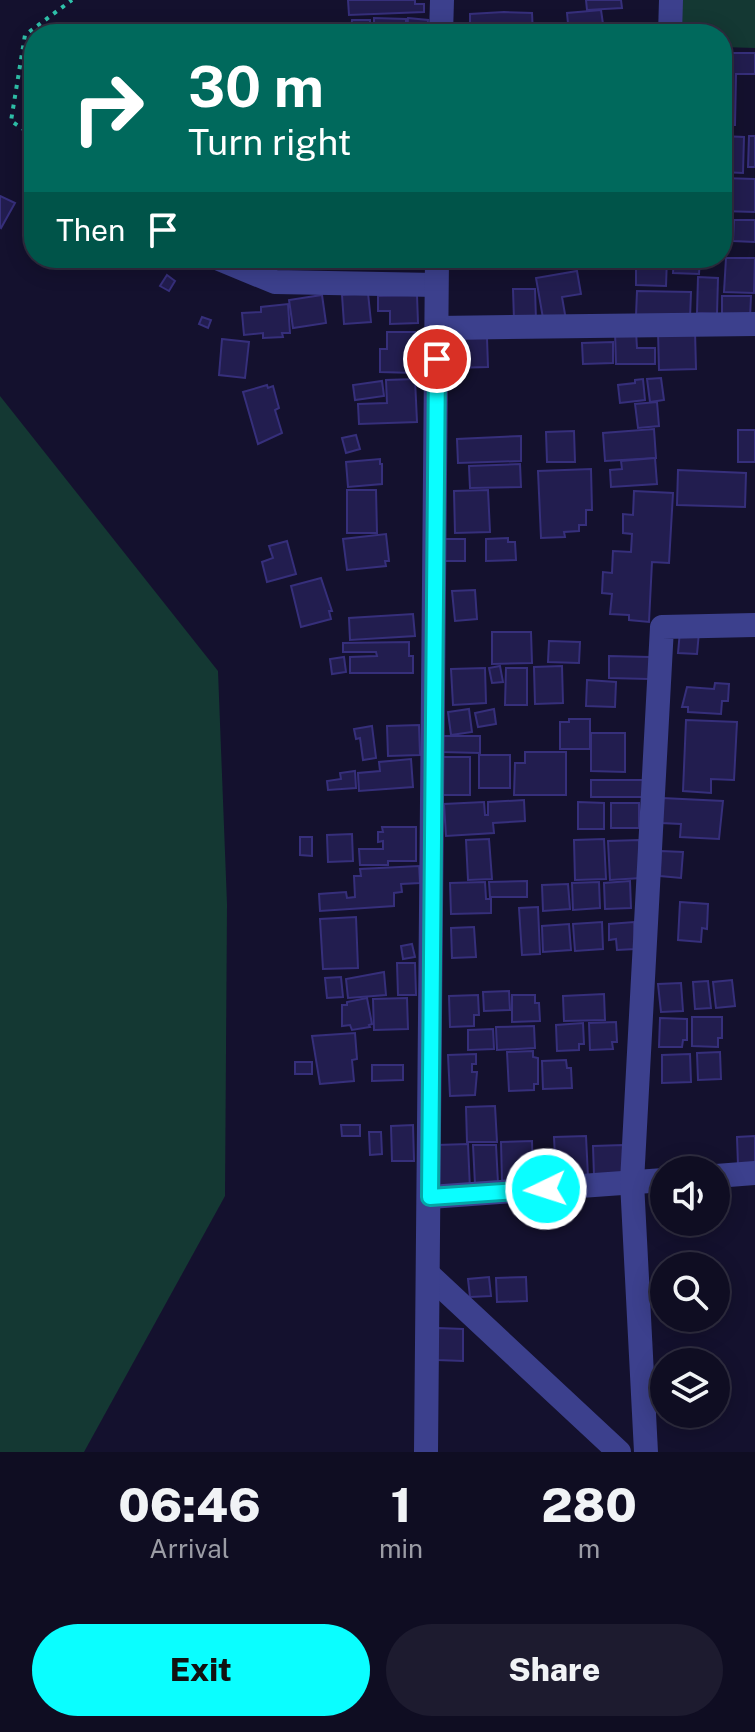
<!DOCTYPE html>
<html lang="en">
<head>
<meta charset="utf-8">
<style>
  :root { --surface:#0f0d22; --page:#1d1b2f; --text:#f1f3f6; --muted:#9b9ca5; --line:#2f2d40; --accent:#0afeff }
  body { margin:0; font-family:"Public Sans",sans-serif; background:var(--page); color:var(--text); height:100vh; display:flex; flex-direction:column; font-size:30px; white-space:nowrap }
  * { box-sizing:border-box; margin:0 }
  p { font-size:26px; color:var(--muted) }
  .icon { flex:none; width:44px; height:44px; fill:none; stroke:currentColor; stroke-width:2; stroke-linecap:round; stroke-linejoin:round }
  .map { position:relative; height:1452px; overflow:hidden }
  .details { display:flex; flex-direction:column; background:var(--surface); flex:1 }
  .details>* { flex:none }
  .guide { position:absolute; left:24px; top:24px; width:708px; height:244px; border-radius:32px; box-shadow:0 4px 20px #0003,0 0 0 2px var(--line); background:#00695c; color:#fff; overflow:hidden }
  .fabs { position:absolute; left:650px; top:1156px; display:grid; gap:16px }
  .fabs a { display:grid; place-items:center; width:80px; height:80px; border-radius:50%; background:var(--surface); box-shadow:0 4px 20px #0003,0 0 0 2px var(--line); font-size:40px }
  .pin { position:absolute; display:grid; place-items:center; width:68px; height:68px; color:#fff; margin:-34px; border:4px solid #fff; border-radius:50%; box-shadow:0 2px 8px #0007 }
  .me { position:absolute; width:88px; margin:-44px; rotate:266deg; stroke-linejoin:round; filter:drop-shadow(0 0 6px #0008) }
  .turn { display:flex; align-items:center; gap:28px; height:168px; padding:0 32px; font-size:36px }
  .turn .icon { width:104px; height:104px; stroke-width:2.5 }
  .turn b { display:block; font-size:56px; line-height:68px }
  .then { display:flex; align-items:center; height:76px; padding:0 32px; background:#0003; gap:16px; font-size:30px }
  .eta { display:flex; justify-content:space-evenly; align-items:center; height:136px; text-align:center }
  .eta b { font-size:48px; font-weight:800; line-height:56px }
  .button { display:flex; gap:16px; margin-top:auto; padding:16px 32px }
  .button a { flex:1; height:92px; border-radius:48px; background:var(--accent); color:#111; font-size:32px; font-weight:800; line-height:92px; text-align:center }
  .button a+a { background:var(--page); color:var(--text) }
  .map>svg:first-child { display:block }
  .green { fill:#143833 }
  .building { fill:#221d4f; stroke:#362f7b; stroke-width:2 }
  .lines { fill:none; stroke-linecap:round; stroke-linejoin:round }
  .path { stroke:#2fc2ab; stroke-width:4; stroke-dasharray:4 6; stroke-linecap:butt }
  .minor { stroke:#3c408d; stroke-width:24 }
  .route-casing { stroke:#06a5a6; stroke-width:20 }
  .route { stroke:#0afeff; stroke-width:14 }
</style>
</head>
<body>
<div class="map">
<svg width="755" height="1452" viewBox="0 0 755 1452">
  <rect width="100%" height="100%" fill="#14112e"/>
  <g class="green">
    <polygon points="675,0 755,0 755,48 722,47 722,34 675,34"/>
    <polygon points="0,396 218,671 227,904 225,1196 84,1452 0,1452"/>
  </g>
  <g class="building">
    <polygon points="348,0 415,0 415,4 424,4 424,12 349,15"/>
    <polygon points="586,0 621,0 622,8 587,10"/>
    <polygon points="601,10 604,31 600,32 600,34 569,34 567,13"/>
    <polygon points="504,12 532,13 533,34 470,34 470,14"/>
    <polygon points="374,18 406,19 406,33 374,33"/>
    <polygon points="408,18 428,20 427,34 407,34"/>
    <polygon points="352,20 370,20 370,34 351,34"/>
    <polygon points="722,53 755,53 755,74 736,74 735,125 722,125"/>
    <polygon points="722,136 744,137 743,173 722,172"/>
    <polygon points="749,136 755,136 755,167 748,167"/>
    <polygon points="722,178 755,179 755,212 722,211"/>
    <polygon points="0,196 15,203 1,228 0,227"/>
    <polygon points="722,216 728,217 728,238 722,238"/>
    <polygon points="734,220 755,220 755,242 733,241"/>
    <rect x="335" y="258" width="50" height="11"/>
    <rect x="391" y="258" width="33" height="10"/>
    <polygon points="586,258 625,258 625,262 586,264"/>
    <polygon points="636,258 667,258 666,286 636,285"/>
    <polygon points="674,258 700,258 699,274 673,273"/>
    <polygon points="726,258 755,258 754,293 724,292"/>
    <polygon points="577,271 581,294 562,297 566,320 544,324 536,278"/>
    <polygon points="167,275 175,281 169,291 160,286"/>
    <polygon points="698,277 718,278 717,314 697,313"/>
    <polygon points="513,289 535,289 536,320 514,320"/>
    <polygon points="637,291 691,292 690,318 636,316"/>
    <polygon points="368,293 371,322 344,324 342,295"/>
    <polygon points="322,295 326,323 293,328 289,300"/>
    <polygon points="417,295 418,323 390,324 390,311 378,311 378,296"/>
    <polygon points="722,296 751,296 750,318 722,317"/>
    <polygon points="288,304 290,333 282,333 283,337 263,338 263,333 244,335 242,313 261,312 261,307"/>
    <polygon points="202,317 211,320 208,328 199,324"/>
    <polygon points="615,331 636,331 637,348 655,348 655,364 616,364"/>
    <polygon points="658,331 695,331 696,369 659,370"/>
    <polygon points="387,332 415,332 415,373 380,372 380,349 387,349"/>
    <polygon points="487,338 488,367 452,368 451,349 447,350 447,339"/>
    <polygon points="222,339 249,342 245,378 219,375"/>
    <polygon points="613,342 613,363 583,364 582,343"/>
    <polygon points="661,378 664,400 650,402 647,379"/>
    <polygon points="415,379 417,422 359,424 358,404 387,403 386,380"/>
    <polygon points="643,379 645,400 620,403 618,385 635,383 635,380"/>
    <polygon points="382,381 384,396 355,400 353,385"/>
    <polygon points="267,385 268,388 273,386 279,408 275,410 282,433 258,444 243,392"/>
    <polygon points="657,402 659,426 638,428 635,404"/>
    <polygon points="654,429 656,458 605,461 603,433"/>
    <rect x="738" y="430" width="17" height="32"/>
    <polygon points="574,431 575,462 547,462 546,432"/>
    <polygon points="356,435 360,449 346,453 342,438"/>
    <polygon points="521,436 521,461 458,463 457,439"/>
    <polygon points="655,458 657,484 611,487 610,470 622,469 621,461"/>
    <polygon points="380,459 380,464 382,464 382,484 348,487 346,462"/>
    <polygon points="520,464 521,487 470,488 469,466"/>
    <polygon points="591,469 592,510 586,510 586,525 579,525 579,531 564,532 565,537 541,538 538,471"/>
    <polygon points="678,470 746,473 745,507 677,505"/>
    <polygon points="347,490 376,490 377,533 347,533"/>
    <polygon points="488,490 490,532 455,533 454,491"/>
    <polygon points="634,491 673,493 669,563 652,562 649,622 629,620 629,615 610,614 612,594 602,593 603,572 612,573 613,551 631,552 632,534 623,533 623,514 633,515"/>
    <polygon points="386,534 389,561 385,561 386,566 347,570 343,539"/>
    <polygon points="508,538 508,542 515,542 516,560 486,561 486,539"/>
    <rect x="440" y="539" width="25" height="22"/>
    <polygon points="287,541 296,574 267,582 262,562 273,558 269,546"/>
    <polygon points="321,578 332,611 329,611 331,619 301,627 291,586"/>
    <polygon points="475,590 477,619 455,621 452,591"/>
    <polygon points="413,614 415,636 350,640 349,618"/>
    <polygon points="680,631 699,632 697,654 678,653"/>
    <polygon points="492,632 531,632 532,663 492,664"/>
    <polygon points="549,641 580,642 579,663 548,662"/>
    <polygon points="409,642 409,656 413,656 413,673 350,673 350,657 377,656 376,652 343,652 343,643"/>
    <polygon points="609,656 650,657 649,679 609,678"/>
    <polygon points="344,657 346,672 332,674 330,659"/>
    <polygon points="500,666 503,682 492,683 489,668"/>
    <polygon points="562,666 563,703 535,704 534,667"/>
    <polygon points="485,668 486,703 453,705 451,669"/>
    <polygon points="506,668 527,668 527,705 505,705"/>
    <polygon points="587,680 616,682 615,707 586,706"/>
    <polygon points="715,683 729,684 728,701 722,701 721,714 688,712 688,707 682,707 687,687 714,689"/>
    <polygon points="469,709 472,732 451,735 448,712"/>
    <polygon points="494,709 496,724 478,727 475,713"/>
    <polygon points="569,719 590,719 590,749 560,749 560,722 569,722"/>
    <polygon points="686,720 737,722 734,780 711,779 711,793 683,791"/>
    <polygon points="419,725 420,755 388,756 387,726"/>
    <polygon points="372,726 376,758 363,760 360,738 356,739 354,729"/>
    <polygon points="591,733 625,733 625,772 591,771"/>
    <polygon points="442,736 480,736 480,753 442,752"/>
    <polygon points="525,752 566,752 566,795 514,795 515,763 525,763"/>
    <rect x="479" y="755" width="31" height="33"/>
    <rect x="443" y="757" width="27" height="38"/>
    <polygon points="411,759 413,787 359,791 358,773 380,771 379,762"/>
    <polygon points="355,771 356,788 328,790 327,781 341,779 340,773"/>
    <rect x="591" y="780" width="52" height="17"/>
    <polygon points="662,798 723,801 719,839 680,837 681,824 661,823"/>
    <polygon points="524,800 525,821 493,823 494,833 446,836 444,804 484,802 485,815 488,815 488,802"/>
    <polygon points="578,802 604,803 604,829 578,829"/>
    <rect x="611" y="803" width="28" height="25"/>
    <polygon points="382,827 416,827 416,861 388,861 388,865 360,865 359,849 383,849 383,841 378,842 378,832 383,832"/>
    <polygon points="352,834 353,861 328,862 327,835"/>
    <polygon points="300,837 312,837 312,856 300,855"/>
    <polygon points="489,839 492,879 468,880 466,840"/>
    <polygon points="604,839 606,879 575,880 574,840"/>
    <polygon points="639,840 641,878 610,880 608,841"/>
    <polygon points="661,851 683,852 681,878 660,876"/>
    <polygon points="419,866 420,883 401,884 402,892 394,893 394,906 320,911 319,894 346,892 347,898 355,897 354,876 361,876 360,869"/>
    <polygon points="527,881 527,897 490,897 489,882"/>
    <polygon points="630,881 631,908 605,909 604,883"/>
    <polygon points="485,882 486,899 491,899 491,913 451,914 450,883"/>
    <polygon points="599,882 600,908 573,910 572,883"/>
    <polygon points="568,884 570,909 543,911 542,885"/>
    <polygon points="680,902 708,904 707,929 702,928 701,942 678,940"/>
    <polygon points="538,907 540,954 522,955 519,908"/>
    <polygon points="356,917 358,968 323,969 320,919"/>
    <polygon points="602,922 603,949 575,951 573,924"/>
    <polygon points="634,922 635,949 617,950 616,939 609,940 609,924"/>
    <polygon points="569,924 571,950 543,952 542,926"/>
    <polygon points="474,927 476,957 452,958 451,928"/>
    <polygon points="412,944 415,957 403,959 401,946"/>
    <polygon points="397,963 415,963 416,995 398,995"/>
    <polygon points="384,972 386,995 348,998 346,979"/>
    <polygon points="341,977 343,997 327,998 325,978"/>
    <polygon points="732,980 735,1006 716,1008 713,982"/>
    <polygon points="708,981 711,1008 695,1009 693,982"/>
    <polygon points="681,983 683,1011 661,1012 658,984"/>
    <polygon points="509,991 510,1010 484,1011 483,992"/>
    <polygon points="604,994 605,1020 564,1021 563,996"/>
    <polygon points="478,995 479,1015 474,1015 474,1026 450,1027 449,996"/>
    <polygon points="512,995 535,995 535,1003 539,1003 540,1021 512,1022"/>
    <polygon points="367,998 372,1024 369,1025 370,1027 352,1030 350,1025 342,1026 342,1005 347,1005 347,1002"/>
    <polygon points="407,998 408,1029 374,1030 373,999"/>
    <polygon points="692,1017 722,1017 722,1038 718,1038 718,1047 692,1046"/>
    <polygon points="660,1018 687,1019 687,1040 683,1040 682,1047 659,1047"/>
    <polygon points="616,1022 617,1042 612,1042 613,1049 590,1050 589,1023"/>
    <polygon points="583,1023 584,1044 579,1044 579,1050 557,1051 556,1025"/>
    <polygon points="534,1026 535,1048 497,1050 496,1027"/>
    <polygon points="493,1029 494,1049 468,1050 468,1030"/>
    <polygon points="355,1033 357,1059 352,1060 354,1081 320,1084 312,1036"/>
    <polygon points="533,1051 533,1057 538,1058 538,1084 534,1084 534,1090 509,1091 507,1052"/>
    <polygon points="720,1052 721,1079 698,1080 697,1053"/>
    <polygon points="476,1054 476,1064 472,1064 472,1072 477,1072 475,1095 450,1096 448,1055"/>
    <polygon points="690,1054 691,1082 662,1083 662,1055"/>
    <polygon points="566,1060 567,1068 571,1068 572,1088 543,1089 542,1061"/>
    <rect x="295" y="1062" width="17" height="12"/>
    <polygon points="372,1065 403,1065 403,1080 372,1081"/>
    <polygon points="495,1106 497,1142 467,1142 466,1107"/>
    <polygon points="341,1125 360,1125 360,1136 342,1136"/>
    <polygon points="413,1125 414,1161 392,1161 391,1126"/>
    <polygon points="369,1132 381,1132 382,1154 370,1155"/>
    <polygon points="586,1136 588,1177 556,1178 554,1137"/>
    <polygon points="755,1136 755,1164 738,1165 737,1137"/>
    <polygon points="532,1141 533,1180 502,1181 501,1142"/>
    <polygon points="468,1144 470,1189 438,1189 437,1145"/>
    <polygon points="473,1145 496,1145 498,1183 475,1184"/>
    <polygon points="623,1145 624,1175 594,1176 593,1146"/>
    <polygon points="489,1277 491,1296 470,1297 468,1279"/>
    <polygon points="526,1277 527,1301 497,1302 496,1278"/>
    <polygon points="438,1328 463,1329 463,1361 437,1360"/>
  </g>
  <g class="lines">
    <polyline class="path" points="34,136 11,121 25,35 72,0"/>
    <g class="minor">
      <polyline points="441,34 442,0"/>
      <polyline points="670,34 671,0"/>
      <polyline points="219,259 275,282 436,285"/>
      <polyline points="437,328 755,324"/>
      <polyline points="716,1176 755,1173"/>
      <polyline points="430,1197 664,1180"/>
      <polyline points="428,1274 619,1452"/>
      <polyline points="426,1452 437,258"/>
      <polyline points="646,1452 632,1182 662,627 755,625"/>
    </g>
  </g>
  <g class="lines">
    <g class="route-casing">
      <polyline id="route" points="437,359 430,1197 546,1189"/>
    </g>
    <use href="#route" class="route"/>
  </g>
</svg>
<div class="fabs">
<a><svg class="icon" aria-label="sound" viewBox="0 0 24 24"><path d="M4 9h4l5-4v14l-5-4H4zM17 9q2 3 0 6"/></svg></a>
<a><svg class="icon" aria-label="search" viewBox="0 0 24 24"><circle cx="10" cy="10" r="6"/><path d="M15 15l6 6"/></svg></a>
<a><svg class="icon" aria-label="layers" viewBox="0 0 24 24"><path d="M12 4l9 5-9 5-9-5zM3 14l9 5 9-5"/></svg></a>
</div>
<div class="pin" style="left:437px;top:359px;background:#d93025"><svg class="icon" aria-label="arrive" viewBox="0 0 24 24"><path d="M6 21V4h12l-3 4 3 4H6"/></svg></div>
<svg class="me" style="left:546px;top:1189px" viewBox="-20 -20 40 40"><circle r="17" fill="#0afeff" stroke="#fff" stroke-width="3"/><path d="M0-11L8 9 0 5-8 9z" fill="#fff"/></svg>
<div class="guide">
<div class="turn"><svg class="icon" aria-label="right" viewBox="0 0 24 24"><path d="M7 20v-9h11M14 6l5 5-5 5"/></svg><div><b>30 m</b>Turn right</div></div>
<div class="then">Then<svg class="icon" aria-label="arrive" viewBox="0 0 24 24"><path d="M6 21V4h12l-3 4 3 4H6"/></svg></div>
</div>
</div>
<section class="details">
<div class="eta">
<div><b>06:46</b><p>Arrival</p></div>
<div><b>1</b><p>min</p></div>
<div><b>280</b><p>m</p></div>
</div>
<div class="button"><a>Exit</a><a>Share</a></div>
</section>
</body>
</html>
